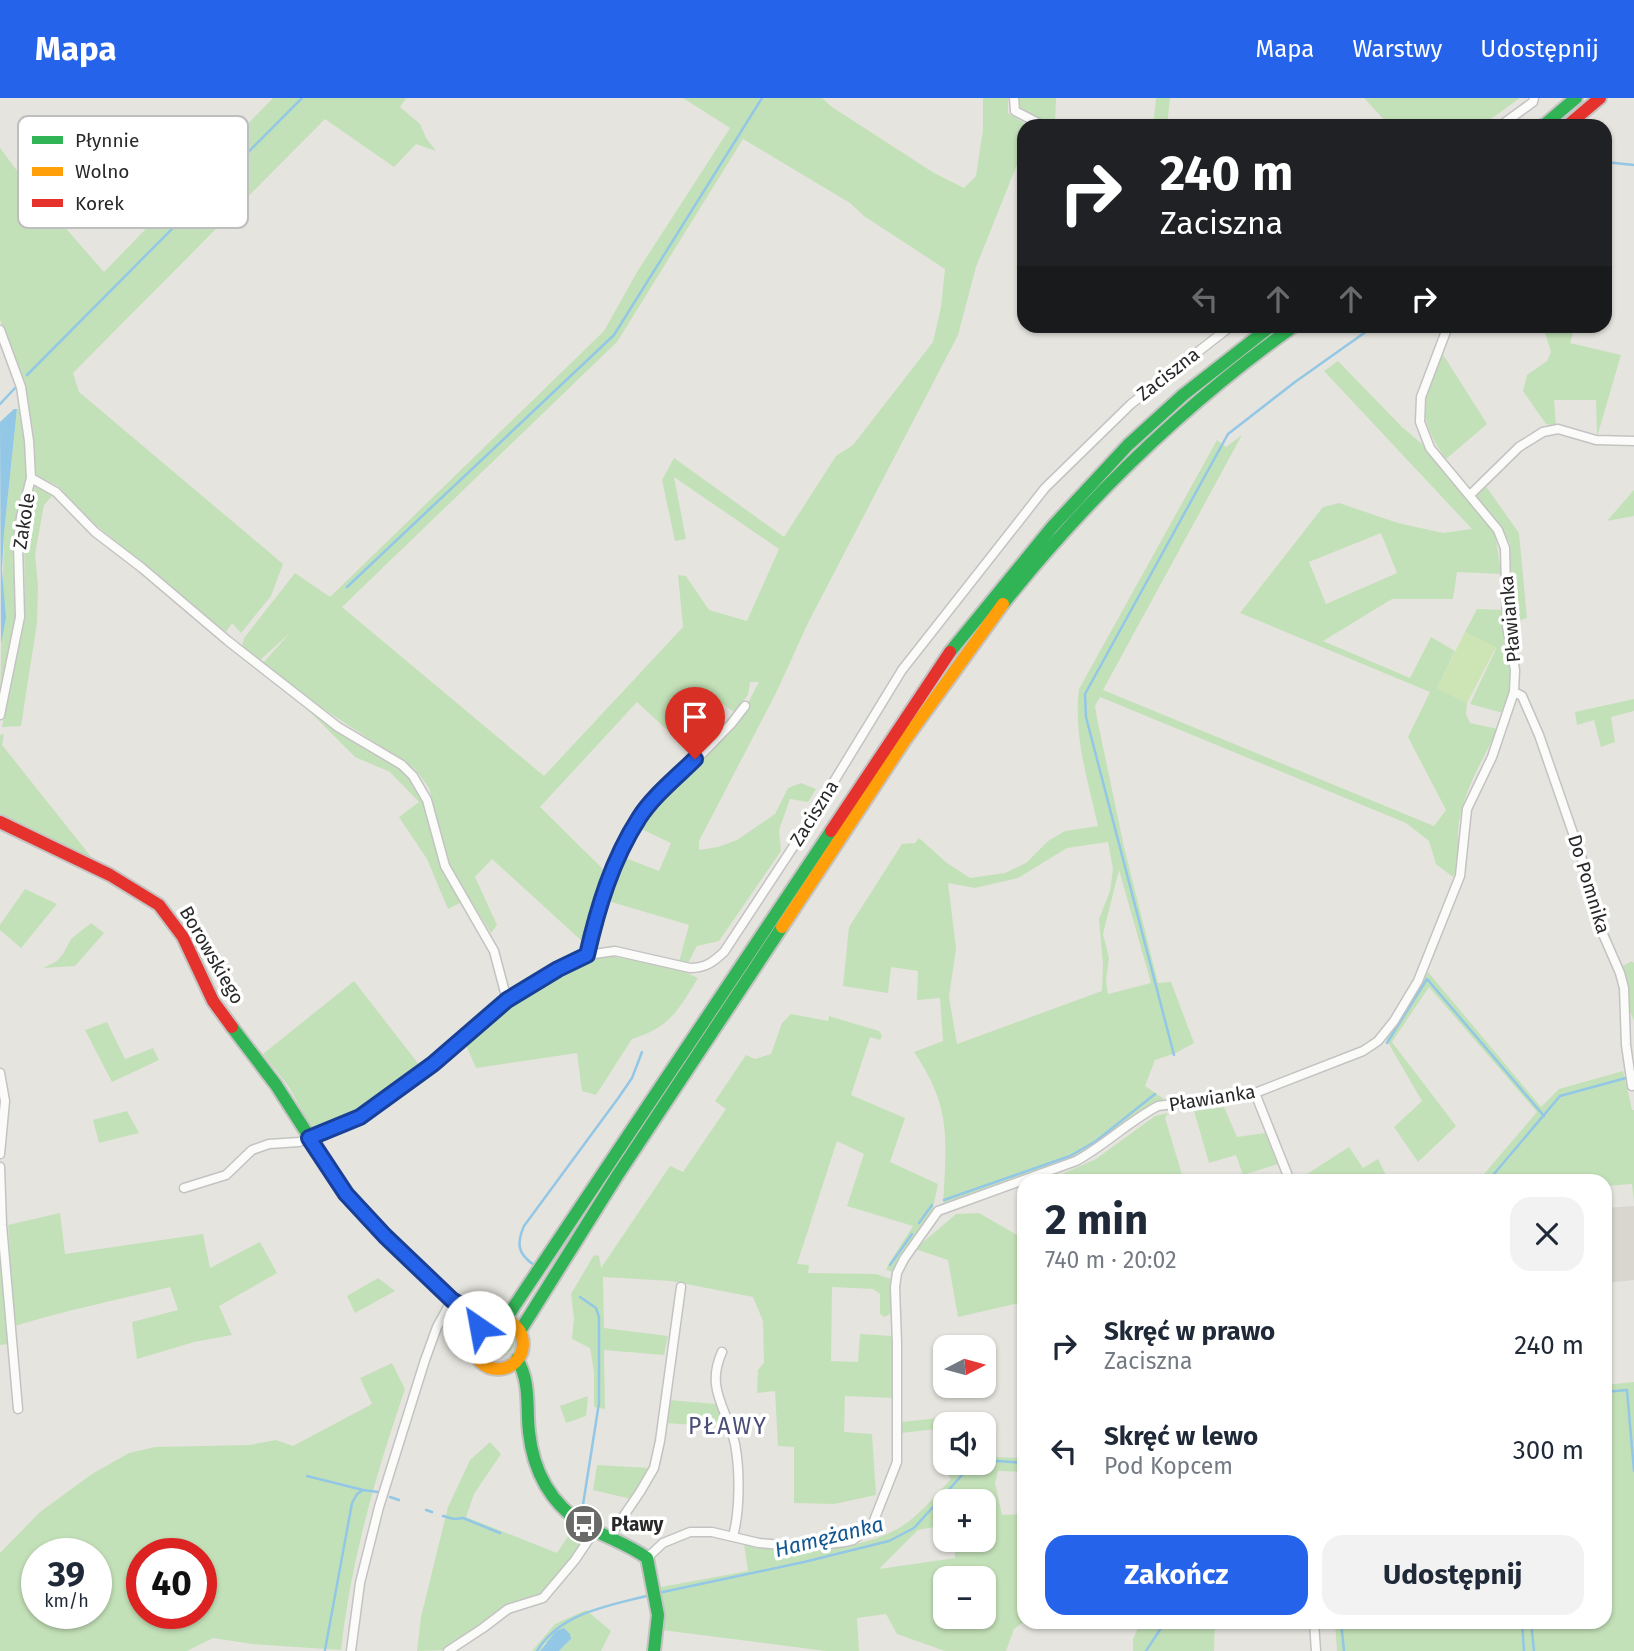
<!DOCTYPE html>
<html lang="pl">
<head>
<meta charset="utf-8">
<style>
  :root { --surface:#fff; --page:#f2f2f3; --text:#1f2937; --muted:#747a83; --accent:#2563eb }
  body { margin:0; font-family:"Fira Sans",sans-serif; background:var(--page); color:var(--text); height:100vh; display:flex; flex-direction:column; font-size:26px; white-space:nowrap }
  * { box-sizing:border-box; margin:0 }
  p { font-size:23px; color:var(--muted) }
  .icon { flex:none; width:38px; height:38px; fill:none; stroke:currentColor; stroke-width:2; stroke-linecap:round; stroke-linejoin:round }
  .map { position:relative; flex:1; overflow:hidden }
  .sheet { position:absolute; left:1017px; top:1076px; width:595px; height:455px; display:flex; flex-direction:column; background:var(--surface); border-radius:21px; box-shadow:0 2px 5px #0004 }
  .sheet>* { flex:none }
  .guide { position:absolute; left:1017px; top:21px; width:595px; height:214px; border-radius:21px; box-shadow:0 2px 5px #0004; background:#202124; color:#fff; overflow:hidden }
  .needle { width:46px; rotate:84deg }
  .controls { position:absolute; left:933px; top:1237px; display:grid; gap:14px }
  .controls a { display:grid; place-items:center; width:63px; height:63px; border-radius:14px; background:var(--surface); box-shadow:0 2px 5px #0004; font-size:35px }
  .speed { position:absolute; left:21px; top:1440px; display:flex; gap:14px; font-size:35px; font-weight:700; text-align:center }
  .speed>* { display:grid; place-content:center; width:91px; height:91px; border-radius:50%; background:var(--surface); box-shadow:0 2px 5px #0004; line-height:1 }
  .speed small { font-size:18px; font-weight:400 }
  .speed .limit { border:10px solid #d22; background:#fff; color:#111 }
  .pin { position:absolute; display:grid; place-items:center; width:60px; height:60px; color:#fff; margin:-72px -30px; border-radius:50% 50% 50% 0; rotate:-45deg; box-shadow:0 0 7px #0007 }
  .pin .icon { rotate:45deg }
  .me { position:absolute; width:77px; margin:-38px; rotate:327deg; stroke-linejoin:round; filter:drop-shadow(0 0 5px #0008) }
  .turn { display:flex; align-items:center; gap:24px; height:147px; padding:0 28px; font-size:32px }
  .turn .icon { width:91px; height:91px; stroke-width:2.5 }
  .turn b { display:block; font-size:49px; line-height:60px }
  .lanes { display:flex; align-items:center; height:66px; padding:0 28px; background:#0003; justify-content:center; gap:35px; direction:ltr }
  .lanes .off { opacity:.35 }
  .round { display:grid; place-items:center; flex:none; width:74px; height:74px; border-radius:21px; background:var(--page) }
  .head { display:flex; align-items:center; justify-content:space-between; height:119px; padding:0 28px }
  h1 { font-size:42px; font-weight:700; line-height:52px }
  .cta { display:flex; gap:14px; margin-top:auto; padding:14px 28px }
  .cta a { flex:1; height:80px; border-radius:21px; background:var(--accent); color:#fff; font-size:28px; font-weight:700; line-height:80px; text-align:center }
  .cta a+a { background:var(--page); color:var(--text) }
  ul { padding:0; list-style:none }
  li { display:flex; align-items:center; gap:21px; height:105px; padding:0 28px }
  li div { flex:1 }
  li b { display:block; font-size:26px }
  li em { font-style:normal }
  header { display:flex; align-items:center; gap:42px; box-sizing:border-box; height:98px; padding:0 35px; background:var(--accent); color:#fff }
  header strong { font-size:33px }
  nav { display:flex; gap:38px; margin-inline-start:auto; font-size:24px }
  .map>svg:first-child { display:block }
  .green { fill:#c3e1b8; fill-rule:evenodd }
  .pitch { fill:#cde5b5 }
  .plaza { fill:#d8d6cf }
  .water { fill:#93c7e6 }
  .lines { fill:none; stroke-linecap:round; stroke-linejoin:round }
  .stream { stroke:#93c7e6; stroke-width:2.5 }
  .street-casing { stroke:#c4c3c3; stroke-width:11 }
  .fast-casing { stroke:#c4c3c3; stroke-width:16 }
  .slow-casing { stroke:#c4c3c3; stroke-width:16 }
  .jam-casing { stroke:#c4c3c3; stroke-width:16 }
  .street { stroke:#fbfbfa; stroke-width:8 }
  .fast { stroke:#30b455; stroke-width:12 }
  .slow { stroke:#ff9f0a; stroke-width:12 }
  .jam { stroke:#e5322d; stroke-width:12 }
  .route-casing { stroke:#184099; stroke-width:18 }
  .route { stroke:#2563eb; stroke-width:12 }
  .labels { text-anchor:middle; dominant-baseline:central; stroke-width:7; stroke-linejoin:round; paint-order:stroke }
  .street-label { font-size:19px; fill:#282828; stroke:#fff }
  .poi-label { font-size:19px; font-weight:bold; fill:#282828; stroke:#fff; text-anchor:start }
  .water-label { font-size:21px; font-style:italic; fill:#125691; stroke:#fff }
  .quarter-label { font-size:23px; letter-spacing:2px; fill:#4a4d76; stroke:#fff }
  .key { fill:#fff; stroke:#bebebe; stroke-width:2 }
  .key-label { font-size:19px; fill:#282828 }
</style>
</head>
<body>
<header>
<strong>Mapa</strong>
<nav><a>Mapa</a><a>Warstwy</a><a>Udostępnij</a></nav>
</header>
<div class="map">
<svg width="1634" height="1553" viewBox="0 0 1634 1553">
  <rect width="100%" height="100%" fill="#e6e4de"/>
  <g class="green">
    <polygon points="273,0 406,0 400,9 420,26 426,40 436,53 416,46 394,69 325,21 73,275 79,294 283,466 271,498 241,535 232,525 226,534 91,423 58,388 35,377 32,323 29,320 17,263 0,222 0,50 27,86 104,174"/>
    <path d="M683,0H822L832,9L934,75L964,90L976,78L983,32V0H1008V15L1029,28H1024V49L976,169L958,237L808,525L776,595L699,743V752L718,749L737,742L775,716L788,690L801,685L816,691L808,704L790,701L779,732L781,753L719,843L697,848L687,867L679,864L689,827L605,802L623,759L659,773L671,745L639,730L644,719L738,624L759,584H750L748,597L734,614L716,601L678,642L637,604L540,709L607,775L585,846L492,761L475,779L497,827L491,835L450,769L429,690L415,671L325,612L262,566L290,535L259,563L242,548L244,540L295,475L330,499L604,233L637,174L730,30ZM743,41L850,105L864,118L945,171L941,209L933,244L853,347L836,358L784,439L674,360L662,382L675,443L686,441L674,379L779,451L747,523L709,512L686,478L678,477L683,529L544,678L342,509L617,244Z"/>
    <polygon points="1019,0 1056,0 1055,27 1019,10"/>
    <polygon points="1156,0 1170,0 1167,28 1153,28"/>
    <polygon points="1364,0 1520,0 1481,28 1390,28"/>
    <polygon points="1543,228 1575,228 1570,245 1621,257 1597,339 1596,302 1554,302 1556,328 1546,326 1523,293 1527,277 1547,263 1551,254"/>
    <path d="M1442,255L1487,326L1446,361C1414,314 1424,304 1442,255Z"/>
    <path d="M1338,263L1402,329L1422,346L1495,434L1501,476L1457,474L1453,501H1392L1323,543L1410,580L1431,539L1455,553L1437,590L1467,605L1466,616L1470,625L1498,631C1483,661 1465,690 1459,724C1456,742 1462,762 1453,779L1436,766L1429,743L1406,725L1100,599L1095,608L1097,620L1124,749L1158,885L1171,884L1194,945L1176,955L1155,962L1145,988L1164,1001L1144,1012L1091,1051L1070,1062L943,1109C946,1044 953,1011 914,954L943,943L940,900L917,902L918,873L891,869L888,895L843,888L849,829L902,746L915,745L919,740L947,765L970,780L1005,775L1026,765L1048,743L1065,733L1098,728C1088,683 1073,637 1079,591L1217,342L1226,349L1242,337L1103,592L1434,728L1446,712L1408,639L1430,594L1240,515L1323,409L1339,405L1398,425L1443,435L1472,431L1324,273ZM1381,435L1397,475L1326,506L1309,464ZM1108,744L1113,771L1110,793L1099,821L1103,867L1102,893L957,946L949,899L956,850L948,785L975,790L1018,780L1067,750ZM1119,772L1151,885L1108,896L1106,883L1109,860L1103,836Z"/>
    <polygon points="17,311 23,311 27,380 15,441 16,517 0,601 4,435"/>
    <polygon points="35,386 54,396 44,407 35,456 38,488 37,525 21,628 2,629 23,527 25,504 24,435"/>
    <polygon points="1485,387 1519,435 1527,520 1513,524 1510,445 1476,397"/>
    <polygon points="1634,392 1634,418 1607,423"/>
    <polygon points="1477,511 1503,512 1511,588 1503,615 1470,606 1496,551 1465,534"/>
    <polygon points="1634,601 1634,613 1611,619 1615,644 1601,649 1594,622 1577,627 1575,614"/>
    <polygon points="308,612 398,668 411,680 424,704 462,804 448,811 427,761 399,719 419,704 390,674 355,659"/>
    <polygon points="4,636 2,647 92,760 0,718 0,637"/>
    <polygon points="25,791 57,806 21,850 0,832 0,827"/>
    <polygon points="91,825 104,835 75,868 43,870 57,863 63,856 71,841"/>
    <path d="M606,857L678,871L698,880C678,913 670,929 632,941L596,997L582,993L577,955L476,970L466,947C503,907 553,871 606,857Z"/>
    <polygon points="1632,863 1634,865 1634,923 1628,909 1621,869"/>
    <polygon points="1428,874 1541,1009 1559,991 1623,973 1632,1012 1634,1012 1634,1104 1632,1086 1605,1088 1605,1083 1478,1083 1537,1014 1429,889 1392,944 1456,1028 1418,1064 1394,1029 1422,1003 1386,941"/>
    <path d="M354,883L420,968C395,987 344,1035 312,1031L289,989L263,956Z"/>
    <polygon points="791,916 828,923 829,918 879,933 882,937 880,942 870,939 851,997 905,1020 890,1064 938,1086 931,1119 916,1137 897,1170 894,1174 886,1172 888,1167 913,1128 847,1108 864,1056 837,1043 797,1166 809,1167 808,1175 876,1176 891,1181 891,1215 885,1219 880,1216 880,1196 873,1191 832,1189 831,1263 858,1264 860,1236 892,1238 894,1300 845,1298 844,1334 872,1336 876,1397 834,1406 794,1405 794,1349 778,1348 775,1293 757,1295 758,1272 764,1265 763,1223 753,1199 671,1183 603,1179 604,1230 668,1238 664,1257 604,1252 605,1311 594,1309 594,1274 590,1250 572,1241 574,1220 571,1196 594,1157 599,1158 601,1170 670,1068 683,1074 726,1011 715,1003 746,957 755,961 771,956 782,925"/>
    <polygon points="107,924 125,961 153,950 159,962 112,984 85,932"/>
    <polygon points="1224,1009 1237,1039 1265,1035 1278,1066 1243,1077 1236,1057 1209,1065 1194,1013"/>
    <polygon points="127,1013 139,1035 99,1045 93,1022"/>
    <polygon points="1168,1015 1165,1020 1184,1083 1046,1083 1096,1061 1155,1018"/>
    <polygon points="1349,1049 1363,1070 1378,1061 1389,1083 1296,1083"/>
    <path d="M60,1115L65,1156L203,1136L210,1170L260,1144L277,1175L219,1208L232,1237L194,1244L137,1261L132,1224L178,1212L170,1189C118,1202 66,1212 15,1228L8,1127Z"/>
    <polygon points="979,1115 1024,1141 1024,1204 958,1219 948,1162 915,1151 956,1116"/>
    <polygon points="0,1131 7,1246 0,1247"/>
    <polygon points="378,1180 395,1193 355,1215 347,1198"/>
    <path d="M507,1226L514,1233C519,1258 502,1254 489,1264L482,1256C478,1235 493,1234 507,1226Z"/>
    <path d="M392,1265L405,1291C376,1376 351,1462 341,1552L252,1546L213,1540L187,1553H0V1455L40,1414L92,1376L129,1355L155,1349L249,1347L276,1342L293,1348L372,1306L360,1280ZM37,1456H96V1516H37ZM142,1456H201V1516H142Z"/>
    <polygon points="1634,1284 1634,1553 1337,1553 1335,1524 1605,1524 1605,1287"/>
    <polygon points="588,1298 586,1318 566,1325 560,1308"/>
    <polygon points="669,1302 716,1306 724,1329 665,1325"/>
    <polygon points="968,1317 968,1326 945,1326 945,1330 901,1335 901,1324"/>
    <polygon points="490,1344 501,1356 474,1396 466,1419 557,1455 574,1429 583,1442 559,1478 542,1496 528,1503 445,1552 417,1553 421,1519 448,1409 470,1362"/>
    <path d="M989,1359L1024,1360V1374L998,1373L995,1385L1002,1417L1024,1416V1524L1014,1531L1006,1553H945L897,1536L886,1516L857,1520L859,1553H826L662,1532L661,1489L748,1473L744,1446C793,1455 854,1455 899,1430C919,1418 935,1398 951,1381L946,1374L950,1365H984V1360ZM945,1404H984V1442H964L965,1452L955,1454V1460L879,1471L918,1432L945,1427ZM945,1480H984V1519H945Z"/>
    <polygon points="597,1367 650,1370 631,1401 593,1392"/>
    <polygon points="586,1512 611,1533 601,1553 559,1553 571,1541 545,1545 540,1553 532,1553 555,1526"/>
    <polygon points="1141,1524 1215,1524 1214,1553 1133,1553 1133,1541"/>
  </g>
  <polygon class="pitch" points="1465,534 1496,549 1467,605 1437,590"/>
  <polygon class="plaza" points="1634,1108 1634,1182 1605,1185 1605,1110"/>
  <g class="water">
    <polygon points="14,311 17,311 4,435 2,472 6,520 1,546 0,324"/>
    <polygon points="564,1530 570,1536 571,1541 559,1553 540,1553 556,1533"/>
  </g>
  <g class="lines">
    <g class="stream">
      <polyline points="1605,64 1634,67"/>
      <polyline points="27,277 302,0"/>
      <polyline points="0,306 17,288"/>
      <polyline points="347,489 614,237 762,0"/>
      <polyline points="1387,945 1427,881 1544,1018"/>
      <polyline points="1174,957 1086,619 1085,596 1228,336 1295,284 1374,228"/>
      <polyline points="1488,1083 1560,998 1626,980"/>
      <polyline points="944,1102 1070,1058 1096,1043 1155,996"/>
      <polyline points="919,1125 932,1107"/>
      <path d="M534,1167C518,1156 516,1146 524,1128L619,999L632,980L642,954"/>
      <polyline points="890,1167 912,1136"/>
      <polyline points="580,1199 596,1210 599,1219 599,1305 582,1413"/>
      <polyline points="1605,1294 1627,1292 1634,1373"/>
      <polyline points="307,1378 363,1392"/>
      <polyline points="390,1399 399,1402"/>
      <polyline points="426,1412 432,1414"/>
      <polyline points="443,1418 454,1421 463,1420 500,1435"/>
      <polyline points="658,1495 804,1464 889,1443 914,1430 963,1376 982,1367 997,1363 1024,1365"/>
      <polyline points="1341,1524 1344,1553"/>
      <polyline points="1522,1524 1524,1553"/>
      <polyline points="1531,1524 1534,1553"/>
      <polyline points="325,1552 352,1405 357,1396 363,1392 378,1394"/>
      <path d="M537,1553C561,1514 609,1508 650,1497"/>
      <polyline points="1146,1553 1165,1524"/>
    </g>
    <g class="street-casing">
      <g id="street">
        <polyline points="1014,0 1015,13 1044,28"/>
        <polyline points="1500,28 1533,4 1534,0"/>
        <polyline points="0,232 21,289 29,343 31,380 21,419 18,446 20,519 0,617"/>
        <polyline points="31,380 56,394 95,434 142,470 228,543 338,629 402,667 413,678 427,702 445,768 494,853 507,902"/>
        <polyline points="1470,397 1519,349 1543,334 1558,331 1596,342 1634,343"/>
        <polyline points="1514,594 1522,598 1539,637 1584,767 1592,811 1620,875 1624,890 1626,947 1632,988"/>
        <polyline points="587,857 598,809 613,772 640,719 731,626 745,608"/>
        <polyline points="0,975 5,1003 0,1056"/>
        <polyline points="1255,995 1290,1083"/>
        <polyline points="0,1069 2,1127 18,1311"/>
        <path d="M184,1090L226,1077L252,1052L269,1046L299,1044L360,1019L433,966L507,902L558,871L587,857L615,853L690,870C706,870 713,864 724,854L803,734L902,572L1045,390L1131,306L1231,228"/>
        <path d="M722,1254C705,1291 727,1310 735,1346C740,1372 740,1413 733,1438"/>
        <polyline points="610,1438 640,1394 654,1370 660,1343 681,1189"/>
        <path d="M647,1460L663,1445L690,1434H712L759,1445L804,1449L845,1444L853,1442L867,1431L873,1425L897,1364V1246L895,1189L897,1175L904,1161L938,1113L1076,1063C1105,1047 1128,1024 1158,1008L1255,995L1363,953L1378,943L1394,923L1418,883L1460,778L1467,711L1492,659L1514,594L1515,572L1507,528L1505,450L1498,432L1430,350L1420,324L1421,299L1448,228"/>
        <polyline points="1314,1524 1316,1553"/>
        <polyline points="351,1553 360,1485 379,1409 425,1262 437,1229 452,1202"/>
        <polyline points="448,1553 483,1530 508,1511 543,1500 575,1462 595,1432"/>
      </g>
    </g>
    <g class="fast-casing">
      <g id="fast">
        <polyline points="1543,28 1576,0"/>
        <path d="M1003,506C1086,402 1185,306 1294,228"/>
        <polyline points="950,554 1052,429 1128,347 1183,297 1271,228"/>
        <polyline points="232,929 276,987 346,1096 385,1138 452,1202 475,1236"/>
        <polyline points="505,1222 831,733"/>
        <polyline points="520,1233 617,1078 782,829"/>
        <path d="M517,1261C531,1285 526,1308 529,1334C533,1373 551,1407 585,1427C605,1439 628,1446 647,1460L658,1517L654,1553"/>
      </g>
    </g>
    <g class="slow-casing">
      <g id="slow">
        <polyline points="782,829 905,642 1003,506"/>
        <polyline points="456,1204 488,1223"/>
        <circle cx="498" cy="1246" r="25"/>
      </g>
    </g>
    <g class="jam-casing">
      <g id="jam">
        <polyline points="1567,28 1600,0"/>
        <polyline points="0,724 110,777 159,807 183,839 213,903 232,929"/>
        <polyline points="831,733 950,554"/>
      </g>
    </g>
    <use href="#street" class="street"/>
    <use href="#fast" class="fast"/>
    <use href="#slow" class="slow"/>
    <use href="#jam" class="jam"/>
  </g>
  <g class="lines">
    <g class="route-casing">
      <path id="route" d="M479,1229L488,1223L452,1202L385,1138L346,1096L309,1040L360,1019L433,966L507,902L558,871L587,857C598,809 612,762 639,720C653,698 677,679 695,661"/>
    </g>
    <use href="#route" class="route"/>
  </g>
  <defs>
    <g id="bus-disc" transform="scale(2.0125)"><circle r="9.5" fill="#6a6a68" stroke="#fff"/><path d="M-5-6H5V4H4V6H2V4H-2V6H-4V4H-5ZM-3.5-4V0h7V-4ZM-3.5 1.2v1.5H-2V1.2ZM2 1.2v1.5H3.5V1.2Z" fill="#fff"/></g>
  </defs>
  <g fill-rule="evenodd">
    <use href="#bus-disc" x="584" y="1426"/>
  </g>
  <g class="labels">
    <g class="street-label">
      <text transform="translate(1168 276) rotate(-38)">Zaciszna</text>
      <text transform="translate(24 423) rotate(-81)">Zakole</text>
      <text transform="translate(1510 521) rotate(-95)">Pławianka</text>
      <text transform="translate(814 715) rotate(-58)">Zaciszna</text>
      <text transform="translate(1589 786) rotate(73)">Do Pomnika</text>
      <text transform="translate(212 857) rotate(60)">Borowskiego</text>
      <text transform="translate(1212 1000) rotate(-9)">Pławianka</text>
    </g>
    <g class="poi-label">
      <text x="611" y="1426">Pławy</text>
    </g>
    <g class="water-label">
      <text transform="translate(829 1439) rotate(-14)">Hamężanka</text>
    </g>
    <g class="quarter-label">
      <text x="728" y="1328">PŁAWY</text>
    </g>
  </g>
  <rect x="18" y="18" width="230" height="112" rx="10" class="key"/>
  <rect x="32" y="38" width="31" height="8" fill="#30b455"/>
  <rect x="32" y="69" width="31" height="9" fill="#ff9f0a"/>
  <rect x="32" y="101" width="31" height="8" fill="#e5322d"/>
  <g class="key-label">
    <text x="75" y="49">Płynnie</text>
    <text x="75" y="80">Wolno</text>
    <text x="75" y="112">Korek</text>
  </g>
</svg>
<div class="controls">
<a><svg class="needle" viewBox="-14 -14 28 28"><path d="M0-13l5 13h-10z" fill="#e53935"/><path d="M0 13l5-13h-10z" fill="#747a83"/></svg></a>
<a><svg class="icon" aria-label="sound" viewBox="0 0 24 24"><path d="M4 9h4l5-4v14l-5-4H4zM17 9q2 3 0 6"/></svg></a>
<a>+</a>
<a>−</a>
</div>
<div class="speed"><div>39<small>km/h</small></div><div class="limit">40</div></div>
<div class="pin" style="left:695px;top:661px;background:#d93025"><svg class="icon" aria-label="arrive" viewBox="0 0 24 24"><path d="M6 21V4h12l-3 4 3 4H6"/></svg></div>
<svg class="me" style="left:479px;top:1229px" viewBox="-20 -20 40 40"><circle r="19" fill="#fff"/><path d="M0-13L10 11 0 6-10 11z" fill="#2563eb"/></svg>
<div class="guide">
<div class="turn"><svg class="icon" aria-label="right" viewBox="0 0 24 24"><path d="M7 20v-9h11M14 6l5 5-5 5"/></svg><div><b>240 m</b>Zaciszna</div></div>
<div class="lanes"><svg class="icon off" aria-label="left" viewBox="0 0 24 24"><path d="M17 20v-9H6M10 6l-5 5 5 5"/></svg><svg class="icon off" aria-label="ahead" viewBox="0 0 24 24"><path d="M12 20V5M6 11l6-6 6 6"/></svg><svg class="icon off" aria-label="ahead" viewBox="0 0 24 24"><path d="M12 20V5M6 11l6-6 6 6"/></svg><svg class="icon" aria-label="right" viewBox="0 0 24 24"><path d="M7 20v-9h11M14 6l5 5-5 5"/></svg></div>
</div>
<section class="sheet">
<div class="head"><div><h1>2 min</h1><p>740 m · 20:02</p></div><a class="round"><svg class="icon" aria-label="close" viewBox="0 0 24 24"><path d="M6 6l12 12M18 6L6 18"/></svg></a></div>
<ul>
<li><svg class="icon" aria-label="right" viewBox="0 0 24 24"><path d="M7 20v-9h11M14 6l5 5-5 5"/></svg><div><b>Skręć w prawo</b><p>Zaciszna</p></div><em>240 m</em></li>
<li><svg class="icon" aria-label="left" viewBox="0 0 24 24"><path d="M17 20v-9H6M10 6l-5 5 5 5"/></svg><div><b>Skręć w lewo</b><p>Pod Kopcem</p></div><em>300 m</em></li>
</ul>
<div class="cta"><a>Zakończ</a><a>Udostępnij</a></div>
</section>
</div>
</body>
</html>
